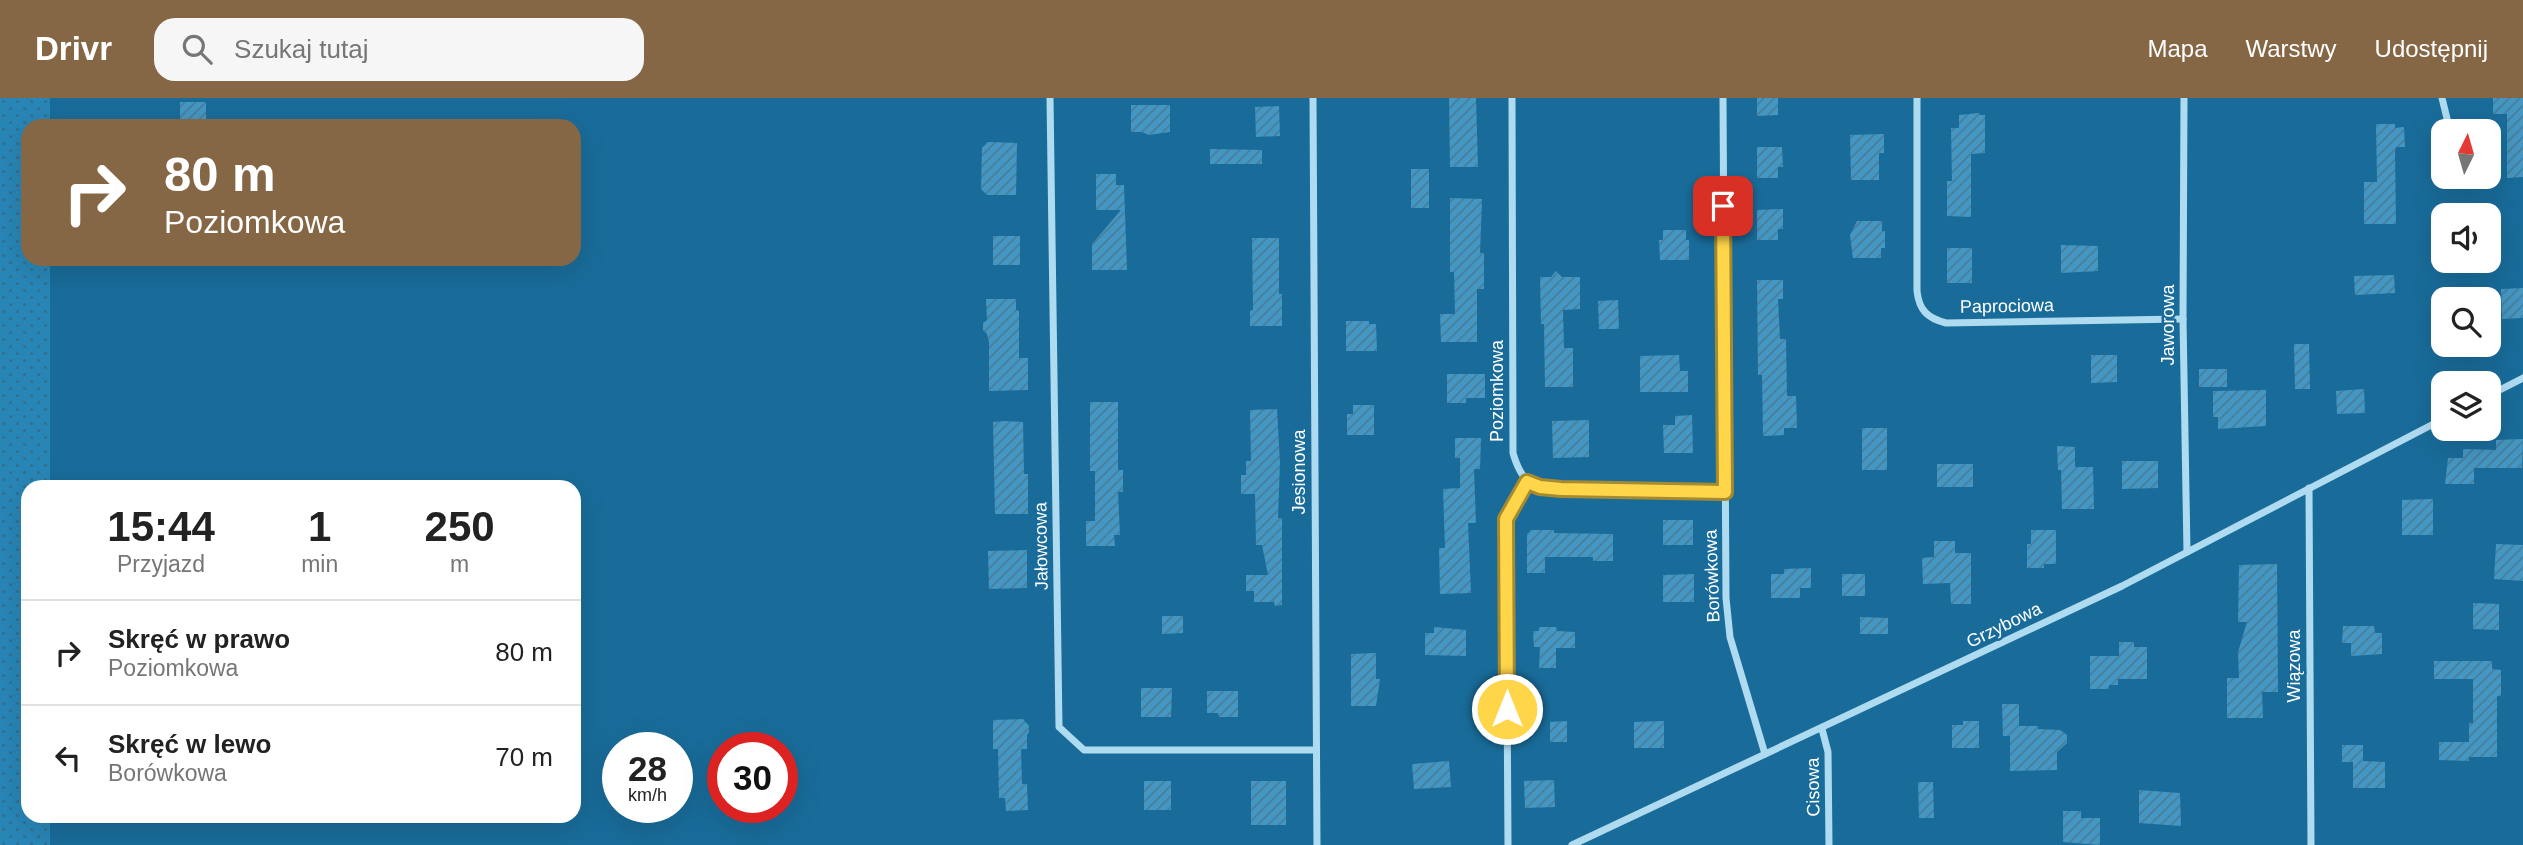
<!DOCTYPE html>
<html lang="pl">
<head>
<meta charset="utf-8">
<style>
  :root { --surface:#fff; --page:#f6f6f6; --text:#222; --muted:#767676; --line:#e0e0e0; --accent:#856645 }
  body { margin:0; font-family:Helvetica,sans-serif; background:var(--page); color:var(--text); height:100vh; display:flex; flex-direction:column; font-size:26px; white-space:nowrap }
  * { box-sizing:border-box; margin:0 }
  p { font-size:23px; color:var(--muted) }
  .icon { flex:none; width:38px; height:38px; fill:none; stroke:currentColor; stroke-width:2; stroke-linecap:round; stroke-linejoin:round }
  .map { position:relative; flex:1; overflow:hidden }
  .sheet { position:absolute; left:21px; top:382px; width:560px; height:343px; display:flex; flex-direction:column; background:var(--surface); border-radius:21px; box-shadow:0 7px 28px #0002 }
  .sheet>* { flex:none }
  .guide { position:absolute; left:21px; top:21px; width:560px; height:147px; border-radius:21px; box-shadow:0 7px 28px #0002; background:#856645; color:#fff; overflow:hidden }
  .needle { width:46px; rotate:5deg }
  .buttons { position:absolute; left:2431px; top:21px; display:grid; gap:14px }
  .buttons a { display:grid; place-items:center; width:70px; height:70px; border-radius:14px; background:var(--surface); box-shadow:0 7px 28px #0002; font-size:35px }
  .speed { position:absolute; left:602px; top:634px; display:flex; gap:14px; font-size:35px; font-weight:700; text-align:center }
  .speed>* { display:grid; place-content:center; width:91px; height:91px; border-radius:50%; background:var(--surface); box-shadow:0 7px 28px #0002; line-height:1 }
  .speed small { font-size:18px; font-weight:400 }
  .speed .limit { border:10px solid #d22; background:#fff; color:#111 }
  .pin { position:absolute; display:grid; place-items:center; width:60px; height:60px; color:#fff; margin:-30px; border-radius:14px; box-shadow:0 4px 10px #0006 }
  .me { position:absolute; width:77px; margin:-38px; rotate:0deg; stroke-linejoin:round; filter:drop-shadow(0 0 5px #0008) }
  .turn { display:flex; align-items:center; gap:24px; height:147px; padding:0 28px; font-size:32px }
  .turn .icon { width:91px; height:91px; stroke-width:2.5 }
  .turn b { display:block; font-size:49px; line-height:60px }
  .eta { display:flex; justify-content:space-evenly; align-items:center; height:119px; text-align:center }
  .eta b { font-size:42px; font-weight:800; line-height:49px }
  ul { padding:0; list-style:none }
  li { display:flex; align-items:center; gap:21px; height:105px; padding:0 28px; border-top:2px solid var(--line) }
  li div { flex:1 }
  li b { display:block; font-size:26px }
  li em { font-style:normal }
  header { display:flex; align-items:center; gap:42px; box-sizing:border-box; height:98px; padding:0 35px; background:var(--accent); color:#fff }
  header strong { font-size:33px }
  nav { display:flex; gap:38px; margin-inline-start:auto; font-size:24px }
  .search { width:490px; height:63px; background:var(--page); display:flex; align-items:center; gap:18px; box-sizing:border-box; padding:0 24px; border-radius:21px; color:var(--muted); font-size:26px }
  .map>svg:first-child { display:block }
  .park { fill:url(#park-dots) }
  .building { fill:url(#building-hatch) }
  .lines { fill:none; stroke-linecap:round; stroke-linejoin:round }
  .street { stroke:#afdbf1; stroke-width:7 }
  .route-casing { stroke:#a68a30; stroke-width:18 }
  .route { stroke:#ffd54a; stroke-width:12 }
  .labels { text-anchor:middle; dominant-baseline:central; stroke-width:5; stroke-linejoin:round; paint-order:stroke }
  .street-label { font-size:18px; fill:#fff; stroke:#196c9a }
</style>
</head>
<body>
<header>
<strong>Drivr</strong>
<div class="search"><svg class="icon" aria-label="search" viewBox="0 0 24 24"><circle cx="10" cy="10" r="6"/><path d="M15 15l6 6"/></svg>Szukaj tutaj</div>
<nav><a>Mapa</a><a>Warstwy</a><a>Udostępnij</a></nav>
</header>
<div class="map">
<svg width="2523" height="747" viewBox="0 0 2523 747">
  <defs>
    <pattern id="park-dots" width="8" height="8" patternUnits="userSpaceOnUse" patternTransform="scale(1.75)"><rect width="8" height="8" fill="#2886b7"/><path d="M2 2h.1M6 6h.1" fill="none" stroke="#366f8c" stroke-width="1.8" stroke-linecap="round"/></pattern>
    <pattern id="building-hatch" width="6" height="6" patternUnits="userSpaceOnUse" patternTransform="scale(1.75)"><rect width="6" height="6" fill="#4597c3"/><path d="M-1 1l2-2M0 6l6-6M5 7l2-2" fill="none" stroke="#477d99"/></pattern>
  </defs>
  <rect width="100%" height="100%" fill="#196c9a"/>
  <polygon class="park" points="0,0 50,0 50,28 28,28 28,161 50,161 50,388 28,388 28,718 50,718 50,747 0,747"/>
  <g class="building">
    <polygon points="1449,0 1476,0 1478,69 1450,69"/>
    <polygon points="1757,0 1778,0 1778,17 1757,18"/>
    <polygon points="2493,0 2523,0 2523,79 2507,80 2507,16 2493,16"/>
    <rect x="180" y="4" width="26" height="24"/>
    <polygon points="1131,7 1170,7 1170,34 1149,37 1142,34 1131,34"/>
    <polygon points="1279,8 1280,38 1256,39 1255,9"/>
    <polygon points="1979,15 1980,17 1985,17 1985,55 1971,56 1971,119 1947,118 1947,83 1952,83 1951,30 1959,30 1959,17"/>
    <polygon points="2376,26 2395,26 2395,30 2404,29 2405,49 2396,49 2395,54 2396,126 2364,126 2364,84 2377,84"/>
    <polygon points="1884,36 1884,55 1879,55 1879,82 1851,82 1850,37"/>
    <polygon points="988,44 1017,45 1016,97 987,97 981,91 982,50"/>
    <polygon points="1757,49 1782,49 1783,69 1778,69 1778,80 1757,80"/>
    <polygon points="1210,51 1262,52 1262,66 1210,66"/>
    <rect x="1411" y="71" width="18" height="39"/>
    <polygon points="1096,76 1116,76 1116,87 1124,87 1127,172 1092,172 1092,146 1121,112 1096,112"/>
    <polygon points="1450,100 1482,101 1480,155 1484,155 1484,191 1477,191 1477,244 1441,244 1440,216 1455,216 1454,174 1450,174"/>
    <polygon points="1783,111 1783,131 1778,131 1778,142 1757,142 1757,112"/>
    <polygon points="1857,123 1882,123 1882,133 1885,133 1885,150 1881,150 1881,160 1853,160 1850,137"/>
    <polygon points="1663,132 1686,132 1686,142 1689,142 1689,162 1660,162 1659,142 1663,142"/>
    <rect x="993" y="138" width="27" height="29"/>
    <polygon points="1252,140 1279,140 1279,196 1282,196 1282,228 1250,228 1250,213 1253,212"/>
    <polygon points="2061,147 2098,148 2098,173 2061,175"/>
    <rect x="1947" y="150" width="25" height="35"/>
    <polygon points="1556,173 1562,179 1580,179 1580,211 1563,212 1564,250 1573,250 1573,289 1545,289 1544,226 1541,226 1540,179 1551,179"/>
    <polygon points="2394,177 2395,195 2355,197 2354,178"/>
    <polygon points="1757,182 1783,182 1783,201 1778,201 1780,241 1786,241 1787,298 1796,298 1797,330 1784,330 1784,337 1763,338 1762,277 1758,277"/>
    <polygon points="2523,190 2523,220 2502,221 2501,191"/>
    <polygon points="986,201 1016,201 1016,212 1019,213 1019,260 1028,260 1028,292 989,293 989,244 987,236 983,232 983,225 987,222"/>
    <polygon points="1618,202 1619,231 1599,231 1598,203"/>
    <polygon points="1346,223 1369,223 1369,226 1376,226 1377,253 1346,253"/>
    <polygon points="2294,246 2309,246 2310,291 2295,291"/>
    <polygon points="1679,257 1680,273 1688,273 1688,294 1640,294 1640,258"/>
    <polygon points="2091,257 2117,257 2117,284 2091,285"/>
    <rect x="2199" y="271" width="28" height="18"/>
    <polygon points="1447,276 1485,276 1485,300 1466,300 1466,305 1447,305"/>
    <polygon points="2364,291 2365,315 2337,316 2336,293"/>
    <polygon points="2266,292 2266,328 2218,331 2218,319 2213,319 2213,293"/>
    <polygon points="1090,304 1118,304 1118,372 1123,372 1123,394 1118,394 1120,437 1114,437 1115,448 1086,448 1086,423 1095,423 1095,373 1090,373"/>
    <polygon points="1353,307 1374,307 1374,337 1347,337 1347,316 1353,316"/>
    <polygon points="1277,311 1280,365 1278,420 1282,420 1282,507 1275,508 1273,501 1273,504 1254,504 1254,493 1246,493 1246,477 1268,477 1262,447 1256,447 1255,396 1241,396 1241,377 1246,377 1246,363 1251,363 1250,312"/>
    <polygon points="1692,317 1693,355 1664,355 1663,327 1675,327 1675,318"/>
    <polygon points="1589,322 1589,359 1553,360 1552,323"/>
    <polygon points="1005,323 1023,324 1024,376 1028,376 1028,416 995,416 993,324"/>
    <rect x="1862" y="330" width="25" height="42"/>
    <polygon points="1455,340 1481,340 1480,371 1474,371 1476,425 1468,425 1471,495 1440,496 1439,450 1445,450 1443,391 1460,390 1460,360 1455,360"/>
    <polygon points="2523,341 2522,370 2474,370 2474,386 2445,386 2448,360 2463,360 2463,351 2496,352 2496,342"/>
    <polygon points="2057,348 2075,349 2075,369 2093,369 2094,411 2062,411 2061,372 2058,372"/>
    <polygon points="2122,363 2158,363 2158,390 2122,391"/>
    <rect x="1937" y="366" width="36" height="23"/>
    <polygon points="2433,401 2433,437 2402,437 2402,402"/>
    <rect x="1663" y="422" width="30" height="25"/>
    <polygon points="1531,432 1554,432 1554,435 1613,436 1613,463 1593,463 1593,459 1545,459 1545,475 1527,475 1527,436"/>
    <polygon points="2031,432 2056,432 2056,466 2044,466 2044,470 2027,470 2027,446 2031,446"/>
    <polygon points="1934,443 1955,443 1955,455 1971,455 1971,506 1951,506 1950,485 1923,486 1922,460 1934,459"/>
    <polygon points="2496,446 2523,447 2523,483 2494,481"/>
    <polygon points="1027,452 1027,490 989,491 988,453"/>
    <polygon points="2277,466 2278,594 2262,594 2263,620 2227,620 2227,580 2239,580 2238,554 2247,524 2238,524 2239,467"/>
    <polygon points="1811,470 1811,490 1800,490 1800,500 1771,500 1771,476 1784,476 1784,471"/>
    <polygon points="1694,476 1694,504 1663,504 1663,477"/>
    <rect x="1842" y="476" width="23" height="22"/>
    <polygon points="2473,505 2499,506 2499,532 2473,531"/>
    <polygon points="1162,518 1183,518 1183,535 1162,536"/>
    <polygon points="1860,519 1888,520 1888,536 1860,536"/>
    <polygon points="2343,528 2374,528 2375,535 2382,535 2382,556 2351,558 2351,545 2342,545"/>
    <polygon points="1434,529 1466,532 1466,558 1425,557 1425,535 1434,535"/>
    <polygon points="1539,529 1556,529 1557,533 1575,534 1575,550 1556,550 1556,570 1539,570 1540,549 1534,549 1533,533 1539,533"/>
    <polygon points="2119,544 2134,544 2134,549 2147,549 2147,581 2118,581 2118,587 2109,587 2109,591 2090,591 2090,558 2119,558"/>
    <polygon points="1376,555 1376,581 1380,581 1376,608 1351,608 1351,556"/>
    <polygon points="2434,563 2492,563 2492,571 2501,572 2501,598 2497,598 2497,659 2469,659 2469,663 2439,662 2439,644 2469,644 2469,625 2473,625 2473,581 2434,581"/>
    <polygon points="1141,590 1172,590 1171,619 1141,619"/>
    <polygon points="1207,593 1238,593 1238,619 1219,619 1218,615 1207,615"/>
    <polygon points="2002,606 2019,606 2019,628 2038,628 2038,631 2060,632 2067,637 2067,645 2057,654 2057,672 2010,673 2010,638 2003,638"/>
    <polygon points="1023,621 1029,628 1029,634 1027,637 1027,651 1021,651 1022,686 1027,686 1028,712 1006,713 1005,700 999,700 998,651 993,651 993,622"/>
    <polygon points="1567,623 1567,644 1550,644 1550,624"/>
    <polygon points="1664,623 1664,650 1634,650 1634,624"/>
    <polygon points="1963,623 1979,623 1979,650 1952,650 1952,627 1963,627"/>
    <polygon points="2342,647 2363,647 2363,663 2385,664 2385,690 2353,690 2353,664 2342,664"/>
    <polygon points="1449,663 1451,689 1414,691 1412,666"/>
    <polygon points="1554,682 1555,709 1525,710 1524,683"/>
    <rect x="1144" y="683" width="27" height="29"/>
    <rect x="1251" y="683" width="35" height="44"/>
    <polygon points="1918,684 1933,684 1934,720 1919,720"/>
    <polygon points="2139,692 2180,695 2181,728 2139,725"/>
    <polygon points="2063,713 2081,713 2081,720 2100,720 2100,747 2063,744"/>
  </g>
  <g class="lines">
    <g class="street">
      <polyline points="1050,0 1059,629 1084,652 1316,652"/>
      <polyline points="1313,0 1317,747"/>
      <path d="M1512,0L1513,355C1522,386 1531,388 1561,391L1725,394"/>
      <polyline points="1723,0 1726,500 1730,539 1765,656"/>
      <path d="M1917,0V193C1919,212 1927,220 1946,225L2183,221"/>
      <polyline points="2184,0 2183,221 2187,454"/>
      <polyline points="2442,0 2450,33"/>
      <polyline points="2488,298 2523,280"/>
      <polyline points="2309,390 2311,747"/>
      <polyline points="1822,631 1828,654 1829,747"/>
      <polyline points="1508,747 1506,421 1527,384"/>
      <polyline points="1572,747 2122,488 2443,321"/>
    </g>
  </g>
  <g class="lines">
    <g class="route-casing">
      <polyline id="route" points="1507,611 1506,421 1527,384 1540,389 1561,391 1725,394 1723,108"/>
    </g>
    <use href="#route" class="route"/>
  </g>
  <g class="labels">
    <g class="street-label">
      <text transform="translate(2007 208) rotate(-1)">Paprociowa</text>
      <text transform="translate(2168 227) rotate(-90)">Jaworowa</text>
      <text transform="translate(1497 293) rotate(-90)">Poziomkowa</text>
      <text transform="translate(1299 374) rotate(-90)">Jesionowa</text>
      <text transform="translate(1041 448) rotate(-91)">Jałowcowa</text>
      <text transform="translate(1712 478) rotate(-92)">Borówkowa</text>
      <text transform="translate(2004 527) rotate(-26)">Grzybowa</text>
      <text transform="translate(2294 568) rotate(-90)">Wiązowa</text>
      <text transform="translate(1813 689) rotate(-91)">Cisowa</text>
    </g>
  </g>
</svg>
<div class="buttons">
<a><svg class="needle" viewBox="-14 -14 28 28"><path d="M0-13l5 13h-10z" fill="#e53935"/><path d="M0 13l5-13h-10z" fill="#767676"/></svg></a>
<a><svg class="icon" aria-label="sound" viewBox="0 0 24 24"><path d="M4 9h4l5-4v14l-5-4H4zM17 9q2 3 0 6"/></svg></a>
<a><svg class="icon" aria-label="search" viewBox="0 0 24 24"><circle cx="10" cy="10" r="6"/><path d="M15 15l6 6"/></svg></a>
<a><svg class="icon" aria-label="layers" viewBox="0 0 24 24"><path d="M12 4l9 5-9 5-9-5zM3 14l9 5 9-5"/></svg></a>
</div>
<div class="speed"><div>28<small>km/h</small></div><div class="limit">30</div></div>
<div class="pin" style="left:1723px;top:108px;background:#d93025"><svg class="icon" aria-label="arrive" viewBox="0 0 24 24"><path d="M6 21V4h12l-3 4 3 4H6"/></svg></div>
<svg class="me" style="left:1507px;top:611px" viewBox="-20 -20 40 40"><circle r="17" fill="#ffd54a" stroke="#fff" stroke-width="3"/><path d="M0-11L8 9 0 5-8 9z" fill="#fff"/></svg>
<div class="guide">
<div class="turn"><svg class="icon" aria-label="right" viewBox="0 0 24 24"><path d="M7 20v-9h11M14 6l5 5-5 5"/></svg><div><b>80 m</b>Poziomkowa</div></div>
</div>
<section class="sheet">
<div class="eta">
<div><b>15:44</b><p>Przyjazd</p></div>
<div><b>1</b><p>min</p></div>
<div><b>250</b><p>m</p></div>
</div>
<ul>
<li><svg class="icon" aria-label="right" viewBox="0 0 24 24"><path d="M7 20v-9h11M14 6l5 5-5 5"/></svg><div><b>Skręć w prawo</b><p>Poziomkowa</p></div><em>80 m</em></li>
<li><svg class="icon" aria-label="left" viewBox="0 0 24 24"><path d="M17 20v-9H6M10 6l-5 5 5 5"/></svg><div><b>Skręć w lewo</b><p>Borówkowa</p></div><em>70 m</em></li>
</ul>
</section>
</div>
</body>
</html>
